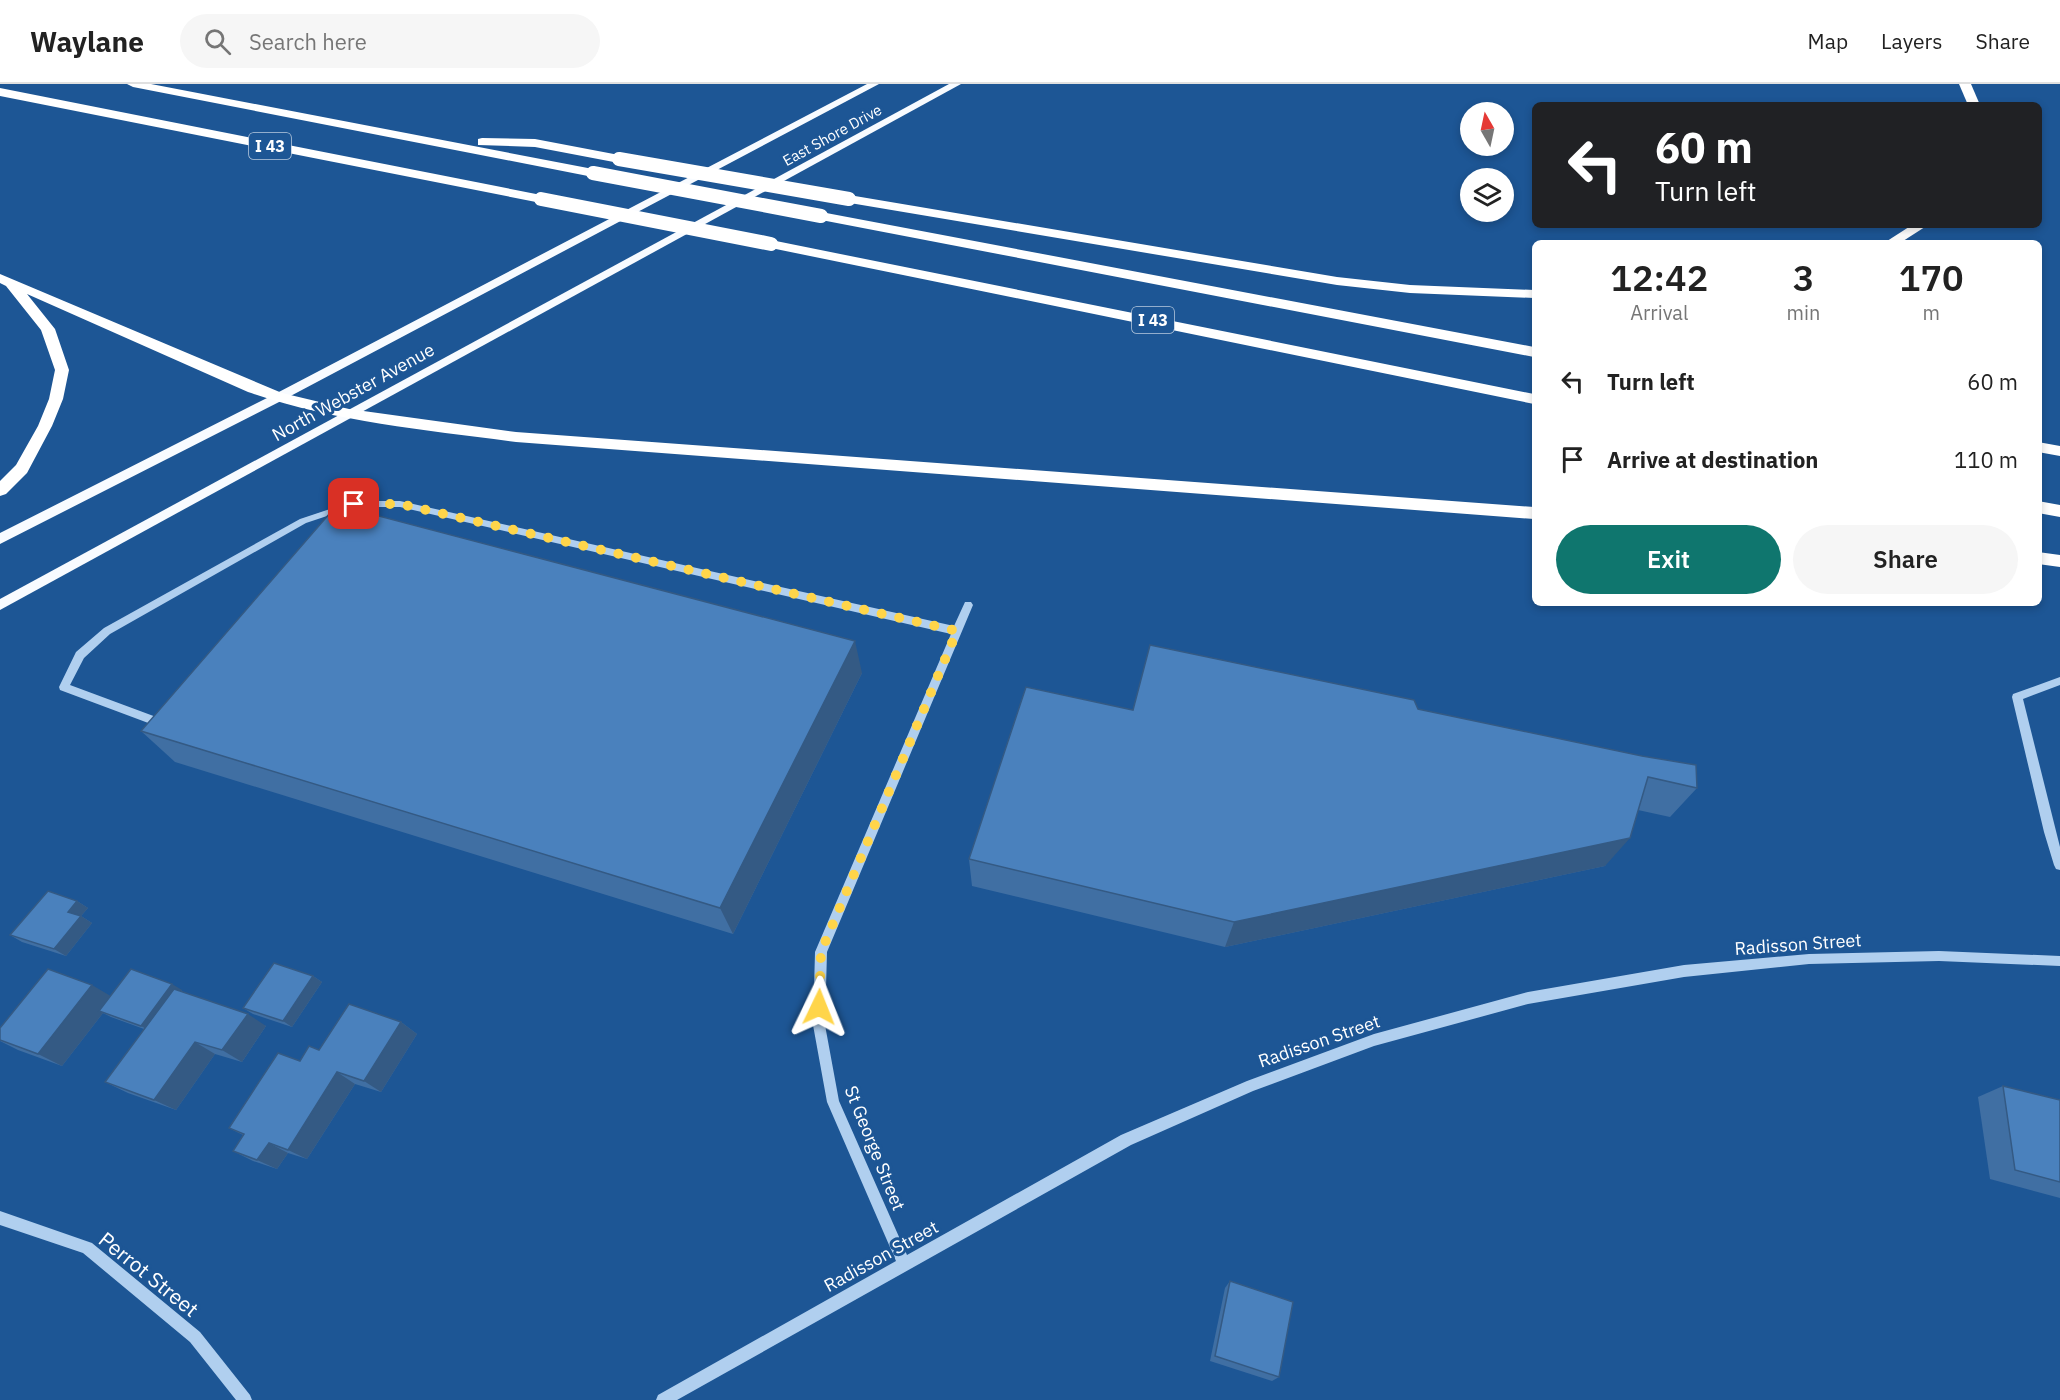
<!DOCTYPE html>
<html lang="en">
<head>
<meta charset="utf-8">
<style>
  :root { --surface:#fff; --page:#f6f6f6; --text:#222; --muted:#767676; --line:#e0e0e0; --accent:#0f766e }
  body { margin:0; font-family:"IBM Plex Sans",sans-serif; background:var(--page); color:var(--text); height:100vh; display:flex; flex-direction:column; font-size:22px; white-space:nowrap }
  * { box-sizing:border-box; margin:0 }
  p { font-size:20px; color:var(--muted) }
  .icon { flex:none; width:33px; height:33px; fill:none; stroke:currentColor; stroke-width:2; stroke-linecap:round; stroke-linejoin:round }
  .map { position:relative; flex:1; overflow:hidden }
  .details { position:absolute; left:1532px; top:156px; width:510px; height:366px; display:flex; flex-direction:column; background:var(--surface); border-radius:9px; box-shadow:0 3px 9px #0003 }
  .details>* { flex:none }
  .hud { position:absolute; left:1532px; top:18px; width:510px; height:126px; border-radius:9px; box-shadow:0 3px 9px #0003; background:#202124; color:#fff; overflow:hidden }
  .needle { width:39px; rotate:351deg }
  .tools { position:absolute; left:1460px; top:18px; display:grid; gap:12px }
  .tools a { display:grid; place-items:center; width:54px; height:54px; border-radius:50%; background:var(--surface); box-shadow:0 3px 9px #0003; font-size:30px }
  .pin { position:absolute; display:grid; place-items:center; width:51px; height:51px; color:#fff; margin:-26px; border-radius:12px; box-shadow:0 3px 9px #0006 }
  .me { position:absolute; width:66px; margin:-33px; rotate:2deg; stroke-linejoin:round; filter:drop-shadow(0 0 4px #0008) }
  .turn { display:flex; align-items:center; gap:21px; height:126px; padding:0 24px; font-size:27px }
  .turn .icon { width:78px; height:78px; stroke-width:2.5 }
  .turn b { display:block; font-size:42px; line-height:51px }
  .eta { display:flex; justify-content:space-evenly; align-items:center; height:102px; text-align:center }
  .eta b { font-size:36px; font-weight:600; line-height:42px }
  .cta { display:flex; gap:12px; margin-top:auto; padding:12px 24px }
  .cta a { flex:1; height:69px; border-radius:36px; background:var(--accent); color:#fff; font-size:24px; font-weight:600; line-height:69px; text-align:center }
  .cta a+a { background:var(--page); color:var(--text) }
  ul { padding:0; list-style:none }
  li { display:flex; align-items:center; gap:18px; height:78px; padding:0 24px }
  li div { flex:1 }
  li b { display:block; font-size:22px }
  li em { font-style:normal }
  header { display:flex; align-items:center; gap:36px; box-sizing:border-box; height:84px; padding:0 30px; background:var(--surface); border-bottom:2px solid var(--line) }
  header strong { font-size:28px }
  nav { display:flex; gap:33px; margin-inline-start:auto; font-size:21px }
  .search { width:420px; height:54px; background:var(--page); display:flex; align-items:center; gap:15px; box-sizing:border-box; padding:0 21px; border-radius:33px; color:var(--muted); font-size:22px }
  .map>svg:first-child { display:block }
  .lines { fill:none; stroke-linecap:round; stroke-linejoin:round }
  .minor { fill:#b0cfef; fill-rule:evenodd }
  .major { fill:#f8fbff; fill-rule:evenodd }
  .highway { fill:#fff; fill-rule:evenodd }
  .highway-bridge { stroke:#fff; stroke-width:14 }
  .wall { fill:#406fa3 }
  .shaded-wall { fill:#345a84 }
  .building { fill:#4a81bd; stroke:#345a84; stroke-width:1.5 }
  .route { stroke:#ffd54a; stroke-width:10; stroke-dasharray:0 18 }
  .labels { text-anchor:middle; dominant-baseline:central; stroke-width:6; stroke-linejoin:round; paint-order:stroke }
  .far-street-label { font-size:15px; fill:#fff; stroke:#1d5695 }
  .shield { fill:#1d5695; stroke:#bbccdf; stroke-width:1.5 }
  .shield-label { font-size:16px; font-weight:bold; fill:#fff }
  .street-label { font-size:18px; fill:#fff; stroke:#1d5695 }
  .near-street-label { font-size:21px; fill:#fff; stroke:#1d5695 }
</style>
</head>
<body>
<header>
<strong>Waylane</strong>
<div class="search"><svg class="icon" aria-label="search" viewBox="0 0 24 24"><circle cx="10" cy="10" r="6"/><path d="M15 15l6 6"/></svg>Search here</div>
<nav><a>Map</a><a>Layers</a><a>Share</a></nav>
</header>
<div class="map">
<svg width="2060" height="1316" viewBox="0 0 2060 1316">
  <rect width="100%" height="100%" fill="#1d5695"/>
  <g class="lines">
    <g class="minor">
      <polygon points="354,417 400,417 954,542 965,518 971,518 973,521 827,868 825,941 839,1017 907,1171 1121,1051 1247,997 1374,950 1528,908 1684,881 1809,870 1939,867 2060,872 2060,882 1939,877 1809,880 1684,893 1528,920 1374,962 1253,1007 1131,1061 677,1316 656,1316 658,1311 896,1177 827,1018 813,941 815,868 951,550 400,423 354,423 306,439 110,550 84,574 70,601 167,637 168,640 167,643 159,643 60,606 59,603 76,568 104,544 300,435"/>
      <polygon points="2060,593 2060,601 2023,615 2060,763 2060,786 2056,785 2054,781 2044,748 2012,613 2013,610"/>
      <polygon points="0,1127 92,1159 200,1248 250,1311 252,1316 236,1316 190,1258 83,1169 0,1141"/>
    </g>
    <g class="major">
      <polygon points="867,0 879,0 283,316 0,460 0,449 275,310"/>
      <polygon points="949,0 961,0 0,526 0,515"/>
    </g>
    <g class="highway">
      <polygon points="127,0 151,0 593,85 599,89 593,93 133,3"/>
      <polygon points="1959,0 1971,0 1980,21 1968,21"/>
      <polygon points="0,4 541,111 547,115 541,119 0,12"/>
      <polygon points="482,54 535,55 619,71 625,75 619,79 535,63 478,61 478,55"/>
      <polygon points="849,111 1337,193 1410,201 1534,206 1534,214 1410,209 1337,201 844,118 843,115 844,112"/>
      <polygon points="821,128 1534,263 1534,273 816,135 815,132 816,129"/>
      <polygon points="1912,141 1928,141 1900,159 1884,159"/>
      <polygon points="771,156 1534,310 1534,320 766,163 764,160"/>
      <path d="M0,190L282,309L349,325L516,348L1534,423V435L516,358C426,346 334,338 248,308L27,210L55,245L69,286L63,315L52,342L27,389L6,410L0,412V397L16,381L38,342L49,315L55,286L41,246L6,202L0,199Z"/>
      <polygon points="2038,358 2060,362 2060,372 2038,368"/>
      <polygon points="2038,417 2060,421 2060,433 2038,429"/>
      <polygon points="2038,468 2060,471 2060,483 2038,480"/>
    </g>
    <g class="highway-bridge">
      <polyline points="619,75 849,115"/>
      <polyline points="593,89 821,132"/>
      <polyline points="541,115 771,160"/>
    </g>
  </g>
  <g class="wall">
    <polygon points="862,589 733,850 175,678 141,647"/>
    <polygon points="1418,625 1697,704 1670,733 1638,726 1605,782 1225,863 972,802 969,775 1133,626"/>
    <polygon points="77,817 88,824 81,832 92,839 66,872 22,858 10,851"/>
    <polygon points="313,892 322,898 292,943 253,930 243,924"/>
    <polygon points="182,906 181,907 266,942 242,978 215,970 176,1026 128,1009 105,998 144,945 111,933 103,929 62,982 18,966 0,957 0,944 111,912"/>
    <polygon points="401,938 417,950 381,1008 355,1000 307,1075 288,1069 277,1085 253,1077 233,1067 243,1051 229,1044 300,977 319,966"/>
    <polygon points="2003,1002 2060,1016 2060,1114 1990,1095 1978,1013"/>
    <polygon points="1230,1197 1279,1293 1272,1297 1210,1277 1225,1204"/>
  </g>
  <g class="shaded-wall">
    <polygon points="855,557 862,589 733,850 720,824"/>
    <polygon points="1630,754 1605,782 1225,863 1234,838"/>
    <polygon points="77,817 88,824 81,832 92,839 66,872 54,865 68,828"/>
    <polygon points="313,892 322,898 292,943 283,937"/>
    <polygon points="172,900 182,906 152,948 141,942"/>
    <polygon points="92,901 114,914 99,927 103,929 62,982 38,970"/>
    <polygon points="248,930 266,942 242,978 222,966"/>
    <polygon points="401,938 417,950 381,1008 364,997"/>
    <polygon points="195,958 215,970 176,1026 154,1016"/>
    <polygon points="337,988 355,1000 307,1075 288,1066"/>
    <polygon points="269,1059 288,1069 277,1085 257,1076"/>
  </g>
  <g class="building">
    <polygon points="337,421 855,557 720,824 141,647"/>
    <polygon points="1150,561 1414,616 1418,625 1642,672 1696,681 1697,704 1648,693 1630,754 1234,838 969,775 1026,603 1133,626"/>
    <polygon points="48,807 77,817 68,828 81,832 54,865 10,851"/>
    <polygon points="274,879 313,892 283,937 243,924"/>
    <polygon points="48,885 92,901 38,970 0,956 0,944"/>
    <polygon points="131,885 172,900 141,942 99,927"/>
    <polygon points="174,905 248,930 222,966 195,958 154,1016 105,998"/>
    <polygon points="349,920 401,938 364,997 337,988 288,1066 269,1059 257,1076 233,1067 244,1050 229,1044 278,969 300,977 309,962 319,966"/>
    <polygon points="2003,1002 2060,1016 2060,1098 2015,1086"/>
    <polygon points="1230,1197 1293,1218 1279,1293 1215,1272"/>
  </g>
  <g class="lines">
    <polyline class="route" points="354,420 400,420 957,547 821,868 819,923"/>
  </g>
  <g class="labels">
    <g class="far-street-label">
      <text transform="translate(832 51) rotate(-29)">East Shore Drive</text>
    </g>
    <g class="shield">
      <rect x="249" y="49" width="42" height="26" rx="4.5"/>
      <rect x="1132" y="223" width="42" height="26" rx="4.5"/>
    </g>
    <g class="shield-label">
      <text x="270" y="62">I 43</text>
      <text x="1153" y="236">I 43</text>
    </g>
    <g class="street-label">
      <text transform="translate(353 308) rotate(-29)">North Webster Avenue</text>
      <text transform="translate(1798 860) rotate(-4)">Radisson Street</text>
      <text transform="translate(1319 957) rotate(-19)">Radisson Street</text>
      <text transform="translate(875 1064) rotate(68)">St George Street</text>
      <text transform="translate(881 1172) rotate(-29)">Radisson Street</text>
    </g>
    <g class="near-street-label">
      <text transform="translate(149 1190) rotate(39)">Perrot Street</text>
    </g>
  </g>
</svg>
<div class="tools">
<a><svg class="needle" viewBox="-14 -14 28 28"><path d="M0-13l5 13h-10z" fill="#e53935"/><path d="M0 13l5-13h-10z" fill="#767676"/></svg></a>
<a><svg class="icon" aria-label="layers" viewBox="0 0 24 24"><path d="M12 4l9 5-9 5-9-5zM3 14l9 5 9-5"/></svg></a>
</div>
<div class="pin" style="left:354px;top:420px;background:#d93025"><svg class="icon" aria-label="arrive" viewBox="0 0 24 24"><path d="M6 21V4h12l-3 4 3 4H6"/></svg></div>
<svg class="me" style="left:819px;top:923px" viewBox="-20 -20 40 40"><path d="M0-17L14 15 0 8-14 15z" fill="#ffd54a" stroke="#fff" stroke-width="4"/></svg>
<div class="hud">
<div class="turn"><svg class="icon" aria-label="left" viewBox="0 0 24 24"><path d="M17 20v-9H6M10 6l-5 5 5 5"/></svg><div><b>60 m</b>Turn left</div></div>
</div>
<section class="details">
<div class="eta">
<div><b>12:42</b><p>Arrival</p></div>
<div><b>3</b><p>min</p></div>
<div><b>170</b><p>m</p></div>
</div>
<ul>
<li><svg class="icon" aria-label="left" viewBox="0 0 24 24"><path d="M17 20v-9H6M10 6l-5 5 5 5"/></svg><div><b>Turn left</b></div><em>60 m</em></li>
<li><svg class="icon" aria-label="arrive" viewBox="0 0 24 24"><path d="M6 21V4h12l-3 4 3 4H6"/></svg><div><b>Arrive at destination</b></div><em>110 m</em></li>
</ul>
<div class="cta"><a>Exit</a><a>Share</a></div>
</section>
</div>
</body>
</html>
